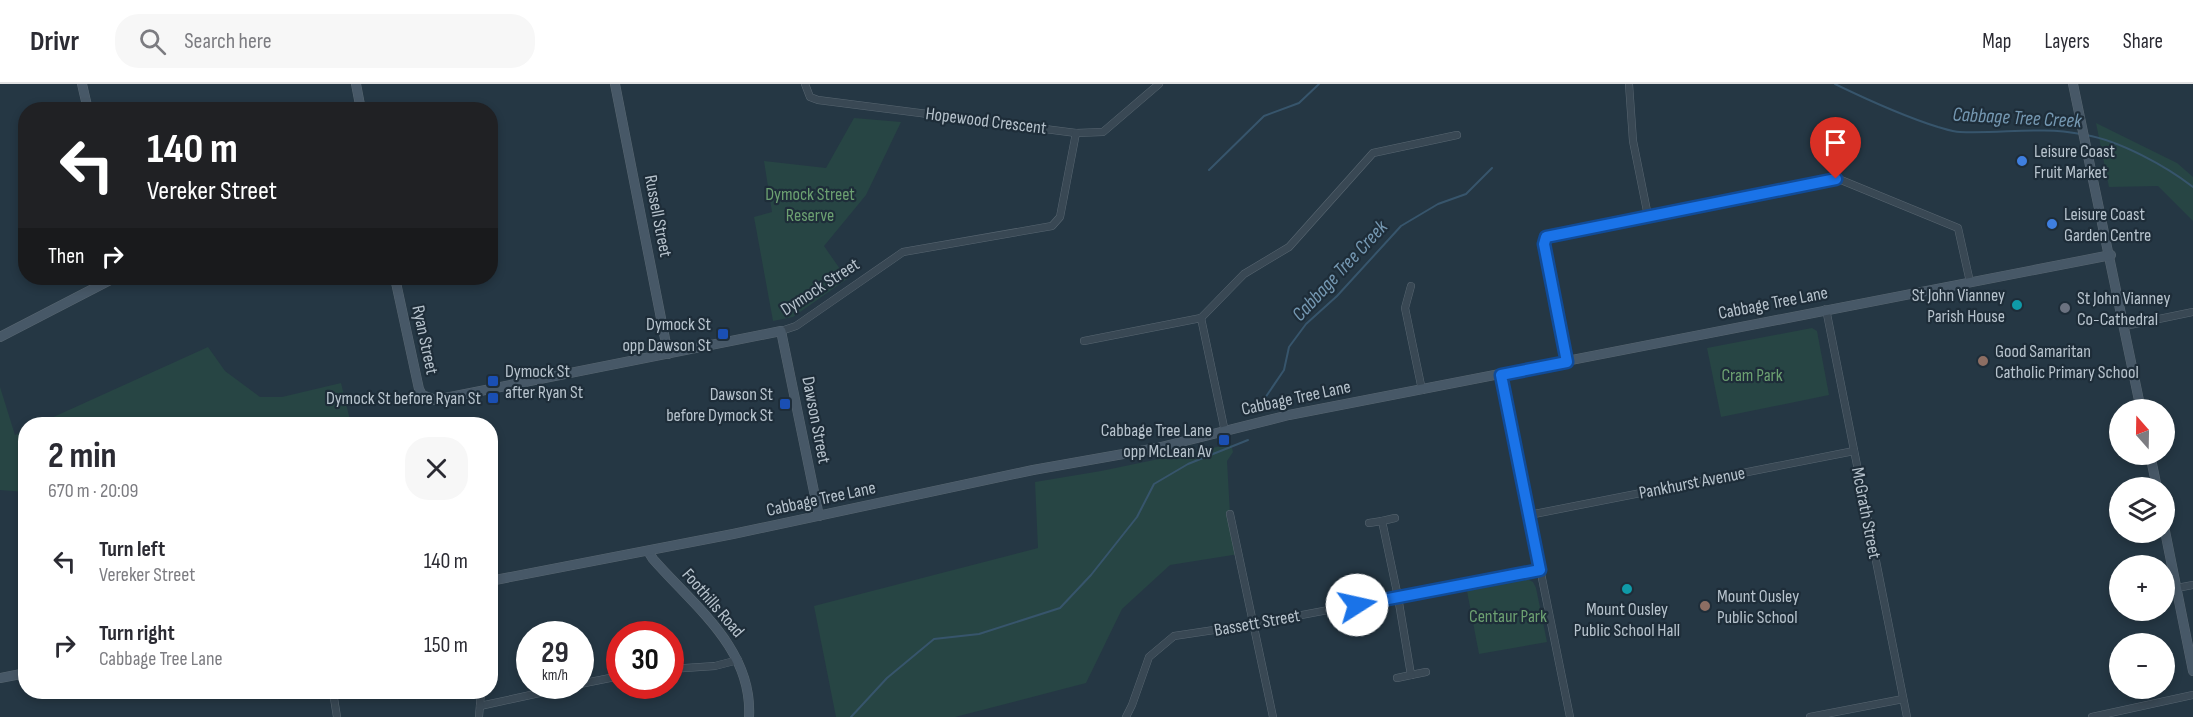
<!DOCTYPE html>
<html lang="en">
<head>
<meta charset="utf-8">
<style>
  :root { --surface:#fff; --page:#f7f7f7; --text:#2b2b33; --muted:#7c7c81; --line:#e1e1e2 }
  body { margin:0; font-family:"Sofia Sans Condensed",sans-serif; background:var(--page); color:var(--text); height:100vh; display:flex; flex-direction:column; font-size:22px; white-space:nowrap }
  * { box-sizing:border-box; margin:0 }
  p { font-size:20px; color:var(--muted) }
  .icon { flex:none; width:33px; height:33px; fill:none; stroke:currentColor; stroke-width:2; stroke-linecap:round; stroke-linejoin:round }
  .map { position:relative; flex:1; overflow:hidden }
  .side { position:absolute; left:18px; top:333px; width:480px; height:282px; display:flex; flex-direction:column; background:var(--surface); border-radius:24px; box-shadow:0 3px 9px #0003 }
  .side>* { flex:none }
  .banner { position:absolute; left:18px; top:18px; width:480px; height:183px; border-radius:24px; box-shadow:0 3px 9px #0003; background:#202124; color:#fff; overflow:hidden }
  .needle { width:39px; rotate:340deg }
  .buttons { position:absolute; left:2109px; top:315px; display:grid; gap:12px }
  .buttons a { display:grid; place-items:center; width:66px; height:66px; border-radius:50%; background:var(--surface); box-shadow:0 3px 9px #0003; font-size:30px }
  .speed { position:absolute; left:516px; top:537px; display:flex; gap:12px; font-size:30px; font-weight:700; text-align:center }
  .speed>* { display:grid; place-content:center; width:78px; height:78px; border-radius:50%; background:var(--surface); box-shadow:0 3px 9px #0003; line-height:1 }
  .speed small { font-size:15px; font-weight:400 }
  .speed .limit { border:9px solid #d22; background:#fff; color:#111 }
  .pin { position:absolute; display:grid; place-items:center; width:51px; height:51px; color:#fff; margin:-62px -26px; border-radius:50% 50% 50% 0; rotate:-45deg; box-shadow:0 0 6px #0007 }
  .pin .icon { rotate:45deg }
  .me { position:absolute; width:66px; margin:-33px; rotate:80deg; stroke-linejoin:round; filter:drop-shadow(0 0 4px #0008) }
  .turn { display:flex; align-items:center; gap:21px; height:126px; padding:0 30px; font-size:27px }
  .turn .icon { width:78px; height:78px; stroke-width:2.5 }
  .turn b { display:block; font-size:42px; line-height:51px }
  .then { display:flex; align-items:center; height:57px; padding:0 30px; background:#0003; gap:12px; font-size:22px }
  .round { display:grid; place-items:center; flex:none; width:63px; height:63px; border-radius:24px; background:var(--page) }
  .headline { display:flex; align-items:center; justify-content:space-between; height:102px; padding:0 30px }
  h1 { font-size:36px; font-weight:700; line-height:45px }
  ul { padding:0; list-style:none }
  li { display:flex; align-items:center; gap:18px; height:84px; padding:0 30px }
  li div { flex:1 }
  li b { display:block; font-size:22px }
  li em { font-style:normal }
  header { display:flex; align-items:center; gap:36px; box-sizing:border-box; height:84px; padding:0 30px; background:var(--surface); border-bottom:2px solid var(--line) }
  header strong { font-size:28px }
  nav { display:flex; gap:33px; margin-inline-start:auto; font-size:21px }
  .search { width:420px; height:54px; background:var(--page); display:flex; align-items:center; gap:15px; box-sizing:border-box; padding:0 21px; border-radius:24px; color:var(--muted); font-size:22px }
  .map>svg:first-child { display:block }
  .green { fill:#274544 }
  .lines { fill:none; stroke-linecap:round; stroke-linejoin:round }
  .stream { stroke:#37556c; stroke-width:2 }
  .street-casing { stroke:#586671; stroke-width:8 }
  .secondary-casing { stroke:#586671; stroke-width:10 }
  .street { stroke:#394854; stroke-width:7 }
  .secondary { stroke:#475867; stroke-width:9 }
  .route-casing { stroke:#114b97; stroke-width:15 }
  .route { stroke:#1a73e8; stroke-width:10 }
  .shop-dot { fill:#3f7fe0; stroke:#1e2d39; stroke-width:2 }
  .culture-dot { fill:#0f9aa8; stroke:#1e2d39; stroke-width:2 }
  .worship-dot { fill:#6b7280; stroke:#1e2d39; stroke-width:2 }
  .transit-dot { fill:#1a4fb4; stroke:#1e2d39; stroke-width:2 }
  .education-dot { fill:#8d6e63; stroke:#1e2d39; stroke-width:2 }
  .labels { text-anchor:middle; dominant-baseline:central; stroke-width:4.5; stroke-linejoin:round; paint-order:stroke }
  .street-label { font-size:18px; fill:#b7c3cd; stroke:#1e2d39 }
  .poi-label { font-size:18px; fill:#b7c3cd; stroke:#1e2d39; text-anchor:start }
  .park-label { font-size:18px; fill:#6ca071; stroke:#1e2d39 }
  .water-label { font-size:20px; font-style:italic; fill:#7598b2; stroke:#1e2d39 }
</style>
</head>
<body>
<header>
<strong>Drivr</strong>
<div class="search"><svg class="icon" aria-label="search" viewBox="0 0 24 24"><circle cx="10" cy="10" r="6"/><path d="M15 15l6 6"/></svg>Search here</div>
<nav><a>Map</a><a>Layers</a><a>Share</a></nav>
</header>
<div class="map">
<svg width="2193" height="633" viewBox="0 0 2193 633">
  <rect width="100%" height="100%" fill="#253744"/>
  <g class="green">
    <polygon points="854,34 901,38 866,111 824,162 847,195 793,233 773,237 754,133 772,128 764,77 826,84"/>
    <polygon points="2096,39 2177,79 2193,93 2193,137 2158,102 2109,103"/>
    <polygon points="1812,244 1817,247 1829,311 1721,333 1707,264"/>
    <polygon points="208,263 225,287 260,313 282,313 341,299 351,340 38,340"/>
    <polygon points="0,303 15,351 25,346 25,408 0,406"/>
    <polygon points="1231,360 1233,368 1227,377 1230,430 1239,470 1170,481 1122,525 1086,599 955,633 836,633 814,522 1038,464 1035,398 1101,387"/>
    <polygon points="1527,495 1533,498 1536,504 1547,558 1479,570 1467,507"/>
  </g>
  <g class="lines">
    <g class="stream">
      <path d="M1835,0C1868,16 1903,32 1938,43C1945,45 1953,48 1960,48C2001,50 2041,42 2081,50"/>
      <path d="M2086,51C2120,57 2166,82 2193,103"/>
      <polyline points="1209,86 1264,32 1299,19 1319,0"/>
      <polyline points="1265,314 1284,286 1289,263 1306,240 1337,212 1401,142 1438,120 1466,110 1492,84"/>
      <polyline points="851,633 887,594 934,555 979,550 1060,524 1091,491 1137,433 1154,400 1188,380 1248,356"/>
    </g>
    <g class="street-casing">
      <g id="street">
        <polyline points="805,0 810,13 818,16 1076,49 1103,48 1159,0"/>
        <polyline points="1629,0 1633,57 1648,132"/>
        <polyline points="1411,202 1405,224 1422,306"/>
        <polyline points="1826,225 1907,633"/>
        <polyline points="1201,234 1244,190 1289,163 1373,69 1457,51"/>
        <polyline points="2125,242 2193,228"/>
        <polyline points="781,247 796,242 903,168 1052,142 1060,133 1076,49"/>
        <polyline points="1084,257 1201,234 1225,348"/>
        <polyline points="1567,278 1544,155 1548,152 1832,95 1841,96 1958,144 1970,198"/>
        <polyline points="1501,291 1570,633"/>
        <polyline points="1230,430 1273,633"/>
        <polyline points="1529,431 1854,367"/>
        <polyline points="1395,434 1382,437 1398,513 1411,591 1426,588"/>
        <polyline points="1369,439 1382,437"/>
        <polyline points="2177,504 2193,501"/>
        <polyline points="670,585 715,582 738,576"/>
        <polyline points="1397,594 1411,591"/>
        <polyline points="580,600 620,592"/>
        <polyline points="333,608 337,633"/>
        <polyline points="480,622 572,602"/>
        <polyline points="479,633 481,608"/>
        <polyline points="1126,633 1132,621 1149,573 1174,552 1254,540 1540,486"/>
        <polyline points="1810,633 1903,615"/>
        <polyline points="2092,633 2193,611"/>
      </g>
    </g>
    <g class="secondary-casing">
      <g id="secondary">
        <polyline points="82,0 88,26"/>
        <polyline points="356,0 361,26"/>
        <polyline points="615,0 668,270"/>
        <polyline points="2073,0 2141,326"/>
        <polyline points="395,194 419,305 422,311 435,316 781,247 819,432"/>
        <polyline points="0,253 114,194"/>
        <polyline points="2150,370 2157,404"/>
        <polyline points="2164,442 2193,587"/>
        <path d="M648,467L653,475C694,522 753,565 749,633"/>
        <polyline points="490,497 733,450 1033,386 1157,364 1289,331 2111,171"/>
        <polyline points="0,594 26,589"/>
      </g>
    </g>
    <use href="#street" class="street"/>
    <use href="#secondary" class="secondary"/>
  </g>
  <g class="lines">
    <g class="route-casing">
      <polyline id="route" points="1357,521 1540,486 1501,291 1567,278 1544,160 1546,153 1836,95"/>
    </g>
    <use href="#route" class="route"/>
  </g>
  <g class="shop-dot">
    <circle cx="2022" cy="77" r="6"/>
    <circle cx="2052" cy="140" r="6"/>
  </g>
  <g class="culture-dot">
    <circle cx="2017" cy="221" r="6"/>
    <circle cx="1627" cy="505" r="6"/>
  </g>
  <circle class="worship-dot" cx="2065" cy="224" r="6"/>
  <g class="transit-dot">
    <rect x="717" y="244" width="12" height="12" rx="3"/>
    <rect x="487" y="291" width="12" height="12" rx="3"/>
    <rect x="487" y="308" width="12" height="12" rx="3"/>
    <rect x="779" y="314" width="12" height="12" rx="3"/>
    <rect x="1218" y="350" width="12" height="12" rx="3"/>
  </g>
  <g class="education-dot">
    <circle cx="1983" cy="277" r="6"/>
    <circle cx="1705" cy="522" r="6"/>
  </g>
  <g class="labels">
    <g class="street-label">
      <text transform="translate(986 37) rotate(7)">Hopewood Crescent</text>
      <text transform="translate(658 132) rotate(79)">Russell Street</text>
      <text transform="translate(820 203) rotate(-33)">Dymock Street</text>
      <text transform="translate(1773 219) rotate(-11)">Cabbage Tree Lane</text>
      <text transform="translate(425 256) rotate(78)">Ryan Street</text>
      <text transform="translate(1296 314) rotate(-12)">Cabbage Tree Lane</text>
      <text transform="translate(816 336) rotate(79)">Dawson Street</text>
      <text transform="translate(1692 399) rotate(-11)">Pankhurst Avenue</text>
      <text transform="translate(821 415) rotate(-12)">Cabbage Tree Lane</text>
      <text transform="translate(1866 429) rotate(79)">McGrath Street</text>
      <text transform="translate(713 519) rotate(49)">Foothills Road</text>
      <text transform="translate(1257 539) rotate(-10)">Bassett Street</text>
    </g>
    <g class="poi-label">
      <text x="2034" y="67">Leisure Coast<tspan x="2034" dy="21">Fruit Market</tspan></text>
      <text x="2064" y="130">Leisure Coast<tspan x="2064" dy="21">Garden Centre</tspan></text>
      <text x="2005" y="211" text-anchor="end">St John Vianney<tspan x="2005" dy="21">Parish House</tspan></text>
      <text x="2077" y="214">St John Vianney<tspan x="2077" dy="21">Co-Cathedral</tspan></text>
      <text x="711" y="240" text-anchor="end">Dymock St<tspan x="711" dy="21">opp Dawson St</tspan></text>
      <text x="1995" y="267">Good Samaritan<tspan x="1995" dy="21">Catholic Primary School</tspan></text>
      <text x="505" y="287">Dymock St<tspan x="505" dy="21">after Ryan St</tspan></text>
      <text x="773" y="310" text-anchor="end">Dawson St<tspan x="773" dy="21">before Dymock St</tspan></text>
      <text x="481" y="314" text-anchor="end">Dymock St before Ryan St</text>
      <text x="1212" y="346" text-anchor="end">Cabbage Tree Lane<tspan x="1212" dy="21">opp McLean Av</tspan></text>
      <text x="1717" y="512">Mount Ousley<tspan x="1717" dy="21">Public School</tspan></text>
      <text x="1627" y="525" text-anchor="middle">Mount Ousley<tspan x="1627" dy="21">Public School Hall</tspan></text>
    </g>
    <g class="park-label">
      <text x="810" y="110">Dymock Street<tspan x="810" dy="21">Reserve</tspan></text>
      <text x="1752" y="291">Cram Park</text>
      <text x="1508" y="532">Centaur Park</text>
    </g>
    <g class="water-label">
      <text transform="translate(2017 34) rotate(3)">Cabbage Tree Creek</text>
      <text transform="translate(1340 187) rotate(-47)">Cabbage Tree Creek</text>
    </g>
  </g>
</svg>
<div class="buttons">
<a><svg class="needle" viewBox="-14 -14 28 28"><path d="M0-13l5 13h-10z" fill="#e53935"/><path d="M0 13l5-13h-10z" fill="#7c7c81"/></svg></a>
<a><svg class="icon" aria-label="layers" viewBox="0 0 24 24"><path d="M12 4l9 5-9 5-9-5zM3 14l9 5 9-5"/></svg></a>
<a>+</a>
<a>−</a>
</div>
<div class="speed"><div>29<small>km/h</small></div><div class="limit">30</div></div>
<div class="pin" style="left:1836px;top:95px;background:#d93025"><svg class="icon" aria-label="arrive" viewBox="0 0 24 24"><path d="M6 21V4h12l-3 4 3 4H6"/></svg></div>
<svg class="me" style="left:1357px;top:521px" viewBox="-20 -20 40 40"><circle r="19" fill="#fff"/><path d="M0-13L10 11 0 6-10 11z" fill="#1a73e8"/></svg>
<div class="banner">
<div class="turn"><svg class="icon" aria-label="left" viewBox="0 0 24 24"><path d="M17 20v-9H6M10 6l-5 5 5 5"/></svg><div><b>140 m</b>Vereker Street</div></div>
<div class="then">Then<svg class="icon" aria-label="right" viewBox="0 0 24 24"><path d="M7 20v-9h11M14 6l5 5-5 5"/></svg></div>
</div>
<section class="side">
<div class="headline"><div><h1>2 min</h1><p>670 m · 20:09</p></div><a class="round"><svg class="icon" aria-label="close" viewBox="0 0 24 24"><path d="M6 6l12 12M18 6L6 18"/></svg></a></div>
<ul>
<li><svg class="icon" aria-label="left" viewBox="0 0 24 24"><path d="M17 20v-9H6M10 6l-5 5 5 5"/></svg><div><b>Turn left</b><p>Vereker Street</p></div><em>140 m</em></li>
<li><svg class="icon" aria-label="right" viewBox="0 0 24 24"><path d="M7 20v-9h11M14 6l5 5-5 5"/></svg><div><b>Turn right</b><p>Cabbage Tree Lane</p></div><em>150 m</em></li>
</ul>
</section>
</div>
</body>
</html>
